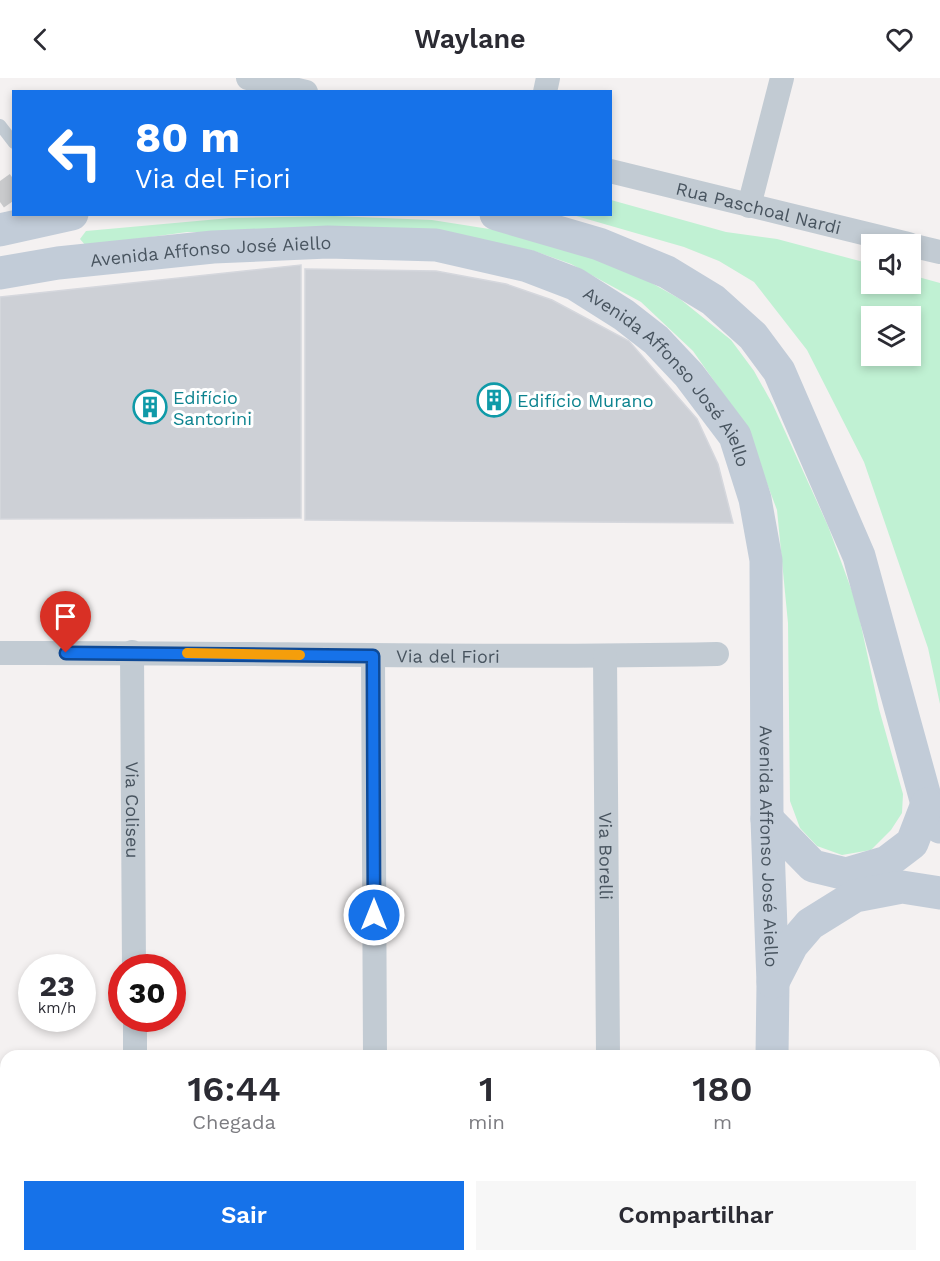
<!DOCTYPE html>
<html lang="pt">
<head>
<meta charset="utf-8">
<style>
  :root { --surface:#fff; --page:#f7f7f7; --text:#2b2b33; --muted:#7c7c81; --accent:#1672e9 }
  body { margin:0; font-family:"Work Sans",sans-serif; background:var(--page); color:var(--text); height:100vh; display:flex; flex-direction:column; font-size:22px; white-space:nowrap }
  * { box-sizing:border-box; margin:0 }
  p { font-size:20px; color:var(--muted) }
  .icon { flex:none; width:33px; height:33px; fill:none; stroke:currentColor; stroke-width:2; stroke-linecap:round; stroke-linejoin:round }
  .map { position:relative; flex:1; overflow:hidden }
  .panel { position:absolute; left:0px; top:972px; width:940px; height:212px; display:flex; flex-direction:column; background:var(--surface); border-radius:18px 18px 0 0; box-shadow:0 3px 9px #0003 }
  .panel>* { flex:none }
  .banner { position:absolute; left:12px; top:12px; width:600px; height:126px; border-radius:0px; box-shadow:0 3px 9px #0003; background:#1672e9; color:#fff; overflow:hidden }
  .buttons { position:absolute; left:861px; top:156px; display:grid; gap:12px }
  .buttons a { display:grid; place-items:center; width:60px; height:60px; border-radius:0px; background:var(--surface); box-shadow:0 3px 9px #0003; font-size:30px }
  .speed { position:absolute; left:18px; top:876px; display:flex; gap:12px; font-size:30px; font-weight:700; text-align:center }
  .speed>* { display:grid; place-content:center; width:78px; height:78px; border-radius:50%; background:var(--surface); box-shadow:0 3px 9px #0003; line-height:1 }
  .speed small { font-size:15px; font-weight:400 }
  .speed .limit { border:9px solid #d22; background:#fff; color:#111 }
  .pin { position:absolute; display:grid; place-items:center; width:51px; height:51px; color:#fff; margin:-62px -26px; border-radius:50% 50% 50% 0; rotate:-45deg; box-shadow:0 0 6px #0007 }
  .pin .icon { rotate:45deg }
  .me { position:absolute; width:66px; margin:-33px; rotate:0deg; stroke-linejoin:round; filter:drop-shadow(0 0 4px #0008) }
  .turn { display:flex; align-items:center; gap:21px; height:126px; padding:0 24px; font-size:27px }
  .turn .icon { width:78px; height:78px; stroke-width:2.5 }
  .turn b { display:block; font-size:42px; line-height:51px }
  .eta { display:flex; justify-content:space-evenly; align-items:center; height:102px; text-align:center }
  .eta b { font-size:36px; font-weight:600; line-height:42px }
  .primary-button { display:flex; gap:12px; margin-top:auto; padding:12px 24px }
  .primary-button a { flex:1; height:69px; border-radius:0px; background:var(--accent); color:#fff; font-size:24px; font-weight:600; line-height:69px; text-align:center }
  .primary-button a+a { background:var(--page); color:var(--text) }
  header { display:flex; justify-content:space-between; align-items:center; height:78px; padding:0 24px; background:var(--surface); font-size:27px; font-weight:600 }
  .map>svg:first-child { display:block }
  .green { fill:#c0f1d3; fill-rule:evenodd }
  .building { fill:#cdd0d6; stroke:#d5d7dd; stroke-width:1.5 }
  .lines { fill:none; stroke-linecap:round; stroke-linejoin:round }
  .street-tunnel { stroke:#c9cacc; stroke-width:24; stroke-dasharray:24 12; stroke-linecap:butt }
  .lane { stroke:#c2cbd3; stroke-width:12 }
  .street { stroke:#c2cbd3; stroke-width:24 }
  .secondary { stroke:#c2ccd8; stroke-width:33 }
  .route-casing { stroke:#0e4a97; stroke-width:15 }
  .route { stroke:#1672e9; stroke-width:10 }
  .slow { stroke:#f59e0b; stroke-width:10 }
  .labels { text-anchor:middle; dominant-baseline:central; stroke-width:6; stroke-linejoin:round; paint-order:stroke }
  .street-label { font-size:18px; fill:#48545f; stroke:#fff }
  .culture-label { font-size:18px; fill:#0d838f; stroke:#fff; text-anchor:start }
</style>
</head>
<body>
<header><svg class="icon" aria-label="back" viewBox="0 0 24 24"><path d="M15 5l-7 7 7 7"/></svg>Waylane<svg class="icon" aria-label="heart" viewBox="0 0 24 24"><path d="M12 20l-8-8c-3-5 5-10 8-4 3-6 11-1 8 4z"/></svg></header>
<div class="map">
<svg width="940" height="1183" viewBox="0 0 940 1183">
  <rect width="100%" height="100%" fill="#f4f1f1"/>
  <g class="green">
    <path d="M611,122L726,154L777,161L871,186L872,206H910L911,197L940,205V626L928,570L864,384L807,272L754,204L719,183L684,169L573,137L610,136ZM910,238V278H872V238Z"/>
    <polygon points="334,138 432,142 514,155 595,179 641,199 680,221 731,262 754,293 773,327 828,448 856,524 879,631 903,716 902,735 891,752 871,772 842,777 817,768 800,750 790,723 788,545 777,432 745,347 693,273 641,224 571,186 534,173 438,154 187,154 86,168 80,161 86,153 230,140"/>
    <rect x="158" y="1178" width="87" height="5"/>
  </g>
  <g class="building">
    <polygon points="301,187 301,440 0,441 0,219"/>
    <polygon points="305,191 436,193 506,206 552,222 629,263 697,341 718,386 733,445 305,442"/>
  </g>
  <g class="lines">
    <polyline class="street-tunnel" points="0,103 14,123"/>
    <g class="lane">
      <polyline points="0,47 14,65"/>
      <polyline points="772,1178 907,1180"/>
    </g>
    <g class="street">
      <polyline points="248,0 306,14"/>
      <polyline points="545,14 548,0"/>
      <path id="s1" d="M610,93L908,166"/>
      <polyline points="749,128 782,0"/>
      <polyline points="910,167 940,174"/>
      <path id="s2" d="M132,574L134,890"/>
      <path id="s3" d="M0,575C239,574 478,581 717,576"/>
      <polyline points="373,578 375,978"/>
      <path id="s4" d="M605,578L608,978"/>
      <polyline points="135,940 135,978"/>
      <polyline points="136,1178 136,1183"/>
      <polyline points="375,1178 375,1183"/>
      <polyline points="609,1178 609,1183"/>
    </g>
    <g class="secondary">
      <polyline points="496,136 599,166 667,194 713,222 753,258 779,293 859,478 927,726 940,749"/>
      <polyline points="0,152 72,136"/>
      <path id="s5" d="M0,195L58,185L213,169L328,164L436,167L528,188L575,206L624,237L656,262L689,297L735,358L755,421L766,482L767,741L773,905L772,978"/>
      <polyline points="767,741 813,788 846,796 887,784 912,765 927,726"/>
      <polyline points="773,904 792,867 810,846 855,818 902,809 940,815"/>
      <polyline points="770,1183 770,1178"/>
    </g>
  </g>
  <g class="lines">
    <g class="route-casing">
      <polyline id="route" points="66,575 373,578 374,837"/>
    </g>
    <use href="#route" class="route"/>
    <polyline class="slow" points="187,575 300,577"/>
  </g>
  <defs>
    <g id="building-ring" transform="scale(1.725)"><circle r="9.5" fill="#fff" stroke="#0f9aa8" stroke-width="1.5"/><path d="M-4-6H4V6H1V3H-1V6H-4ZM-2.5-4.3h1.7v1.8h-1.7ZM.8-4.3h1.7v1.8H.8ZM-2.5-1h1.7V.8h-1.7ZM.8-1h1.7V.8H.8Z" fill="#0f9aa8"/></g>
  </defs>
  <g fill-rule="evenodd">
    <use href="#building-ring" x="494" y="322"/>
    <use href="#building-ring" x="150" y="329"/>
  </g>
  <g class="labels">
    <g class="street-label">
      <text stroke="none"><textPath href="#s1" startOffset="153">Rua Paschoal Nardi</textPath></text>
      <text stroke="none"><textPath href="#s5" startOffset="212">Avenida Affonso José Aiello</textPath></text>
      <text stroke="none"><textPath href="#s5" startOffset="716">Avenida Affonso José Aiello</textPath></text>
      <text stroke="none"><textPath href="#s3" startOffset="448">Via del Fiori</textPath></text>
      <text stroke="none"><textPath href="#s2" startOffset="158">Via Coliseu</textPath></text>
      <text stroke="none"><textPath href="#s5" startOffset="1220">Avenida Affonso José Aiello</textPath></text>
      <text stroke="none"><textPath href="#s4" startOffset="200">Via Borelli</textPath></text>
    </g>
    <g class="culture-label">
      <text x="173" y="319">Edifício<tspan x="173" dy="21">Santorini</tspan></text>
      <text x="517" y="322">Edifício Murano</text>
    </g>
  </g>
</svg>
<div class="buttons">
<a><svg class="icon" aria-label="sound" viewBox="0 0 24 24"><path d="M4 9h4l5-4v14l-5-4H4zM17 9q2 3 0 6"/></svg></a>
<a><svg class="icon" aria-label="layers" viewBox="0 0 24 24"><path d="M12 4l9 5-9 5-9-5zM3 14l9 5 9-5"/></svg></a>
</div>
<div class="speed"><div>23<small>km/h</small></div><div class="limit">30</div></div>
<div class="pin" style="left:66px;top:575px;background:#d93025"><svg class="icon" aria-label="arrive" viewBox="0 0 24 24"><path d="M6 21V4h12l-3 4 3 4H6"/></svg></div>
<svg class="me" style="left:374px;top:837px" viewBox="-20 -20 40 40"><circle r="17" fill="#1672e9" stroke="#fff" stroke-width="3"/><path d="M0-11L8 9 0 5-8 9z" fill="#fff"/></svg>
<div class="banner">
<div class="turn"><svg class="icon" aria-label="left" viewBox="0 0 24 24"><path d="M17 20v-9H6M10 6l-5 5 5 5"/></svg><div><b>80 m</b>Via del Fiori</div></div>
</div>
<section class="panel">
<div class="eta">
<div><b>16:44</b><p>Chegada</p></div>
<div><b>1</b><p>min</p></div>
<div><b>180</b><p>m</p></div>
</div>
<div class="primary-button"><a>Sair</a><a>Compartilhar</a></div>
</section>
</div>
</body>
</html>
